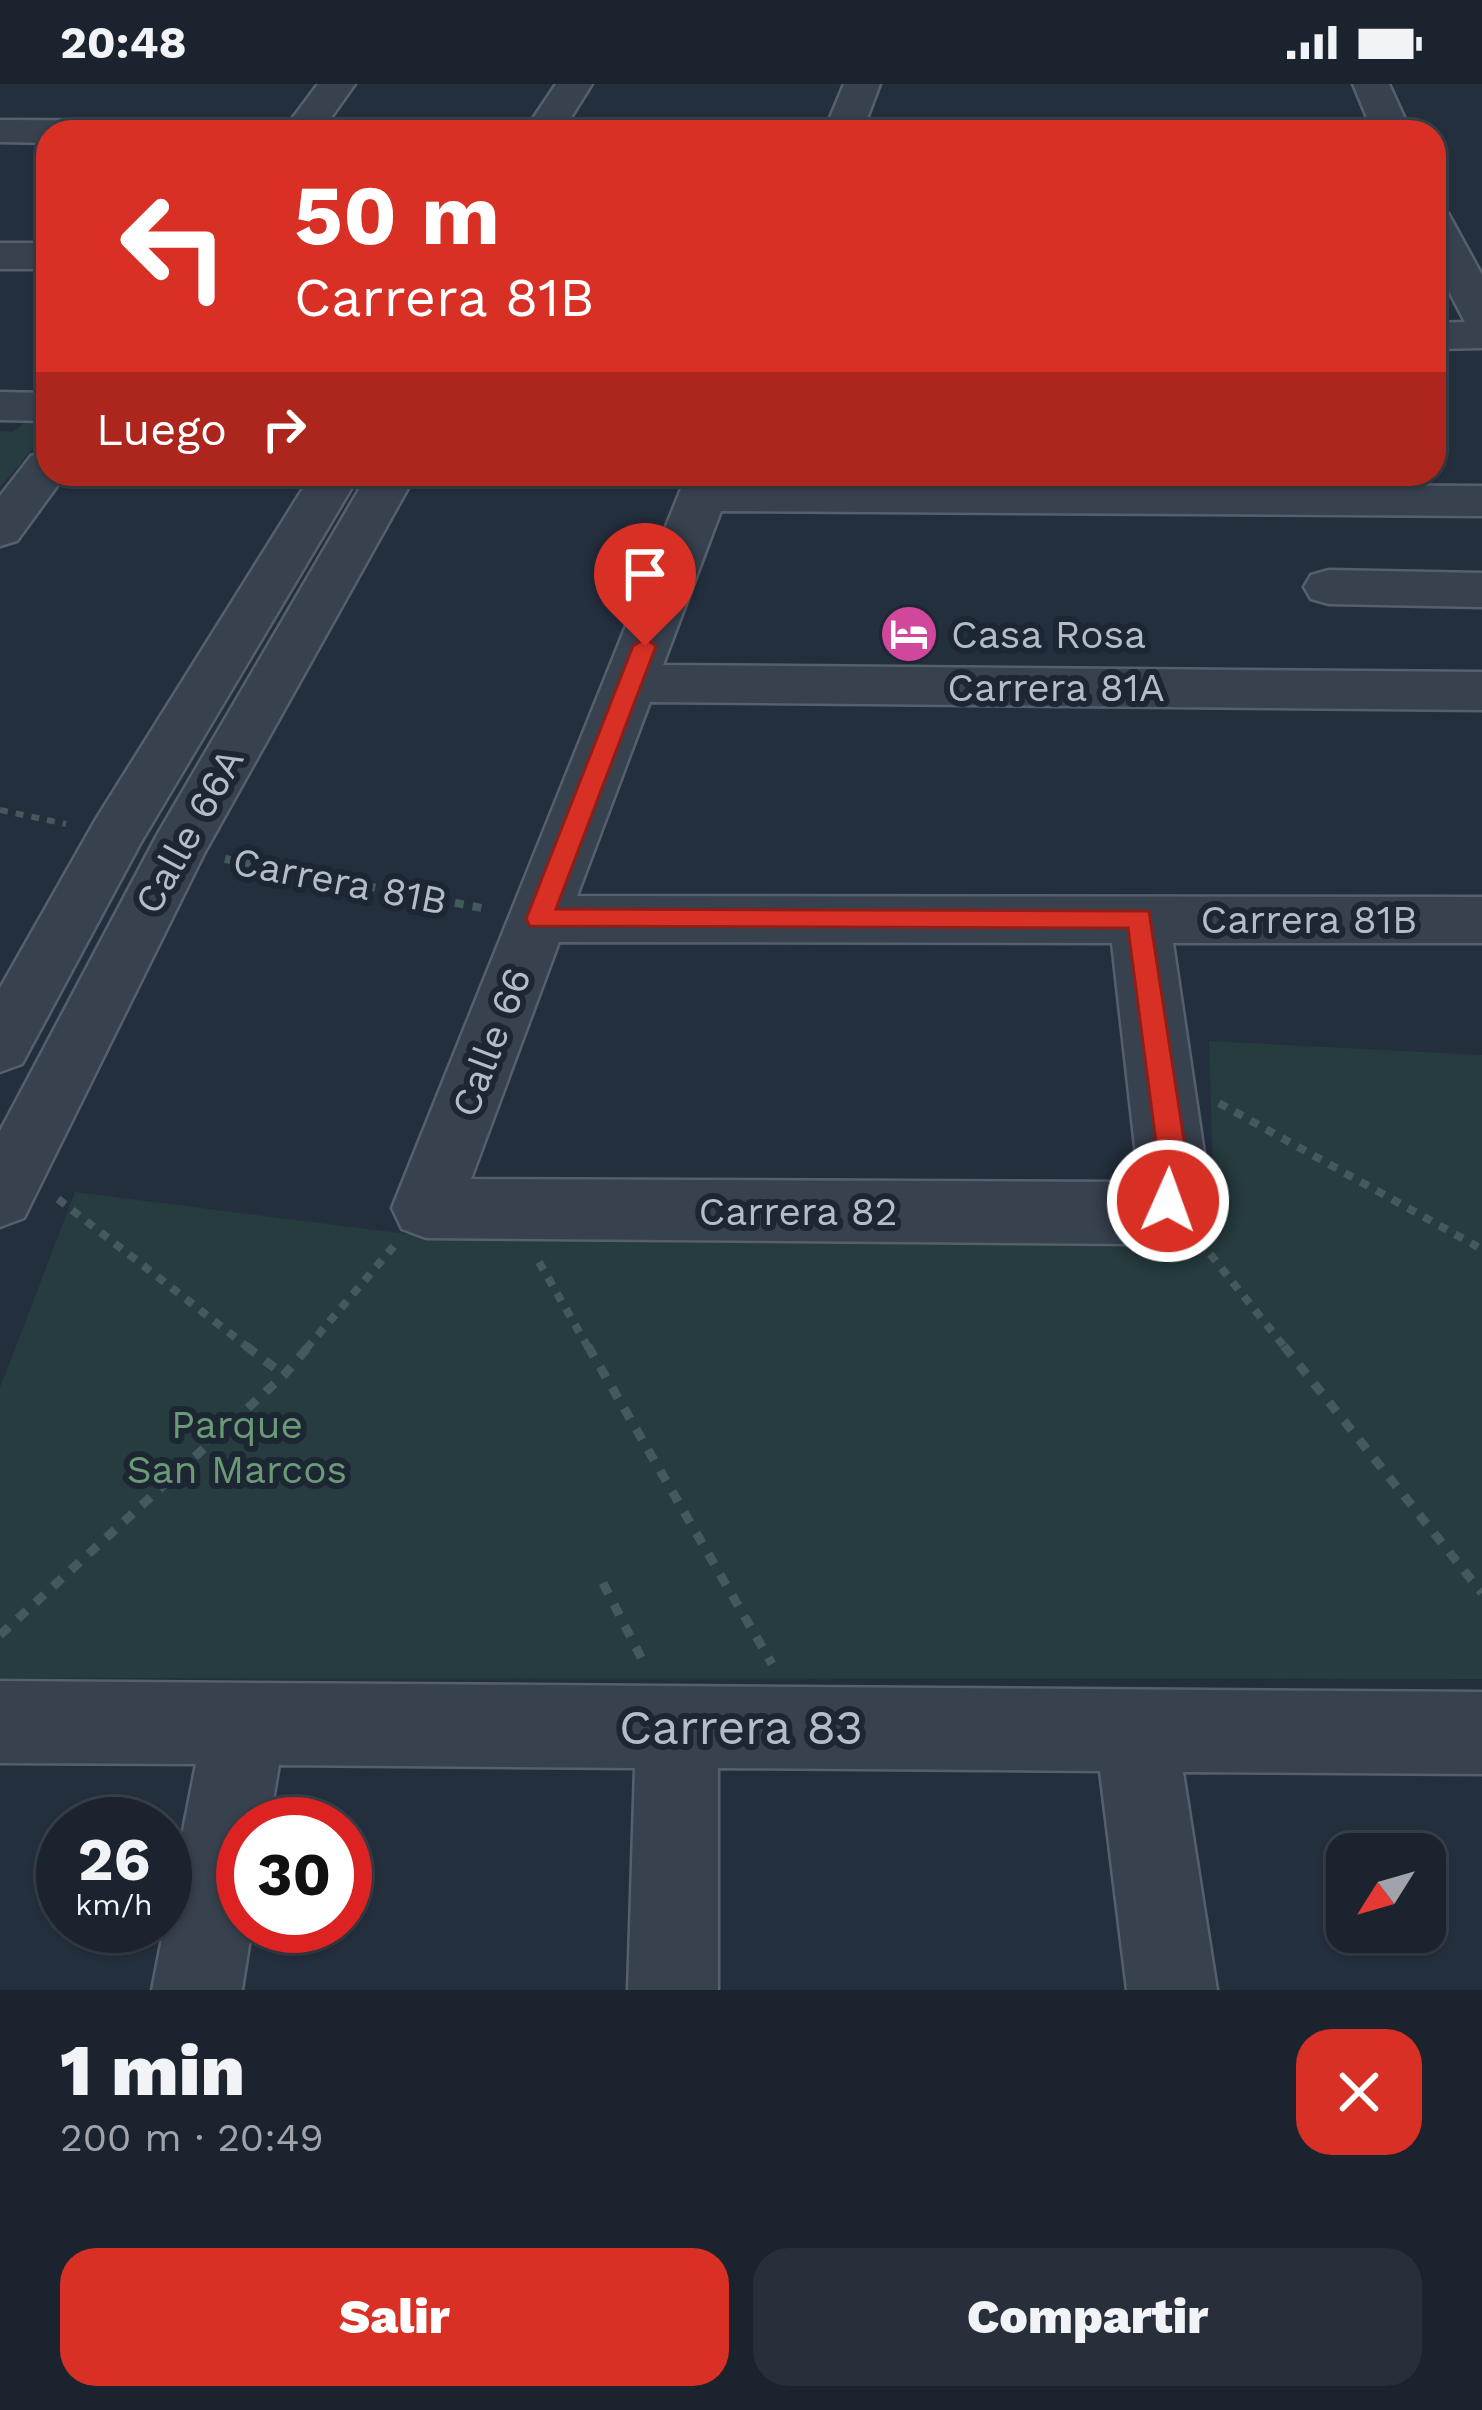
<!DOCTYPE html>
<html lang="es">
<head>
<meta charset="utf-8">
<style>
  :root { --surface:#1b232e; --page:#282f3a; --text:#f1f3f6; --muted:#a0a4aa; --line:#39404a; --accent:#d93025 }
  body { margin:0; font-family:"Work Sans",sans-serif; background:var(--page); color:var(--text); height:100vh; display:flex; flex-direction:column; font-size:45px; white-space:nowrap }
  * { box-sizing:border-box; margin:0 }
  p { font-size:39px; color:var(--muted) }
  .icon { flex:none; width:66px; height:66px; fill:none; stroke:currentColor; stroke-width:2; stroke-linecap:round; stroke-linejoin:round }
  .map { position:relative; height:1906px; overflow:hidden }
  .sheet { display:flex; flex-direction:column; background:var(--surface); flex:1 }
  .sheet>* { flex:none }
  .guide { position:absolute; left:36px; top:36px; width:1410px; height:366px; border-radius:36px; box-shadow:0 3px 9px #0004,0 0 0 3px var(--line); background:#d93025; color:#fff; overflow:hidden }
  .needle { width:78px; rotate:233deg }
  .controls { position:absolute; left:1326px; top:1749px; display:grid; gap:24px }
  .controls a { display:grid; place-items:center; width:120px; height:120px; border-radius:24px; background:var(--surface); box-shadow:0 3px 9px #0004,0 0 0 3px var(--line); font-size:60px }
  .speed { position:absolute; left:36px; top:1713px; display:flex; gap:24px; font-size:60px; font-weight:700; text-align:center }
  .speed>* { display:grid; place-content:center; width:156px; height:156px; border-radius:50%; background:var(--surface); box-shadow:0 3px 9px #0004,0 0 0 3px var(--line); line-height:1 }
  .speed small { font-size:30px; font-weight:400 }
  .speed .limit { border:18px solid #d22; background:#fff; color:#111 }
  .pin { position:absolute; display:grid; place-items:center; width:102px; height:102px; color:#fff; margin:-123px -51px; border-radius:50% 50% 50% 0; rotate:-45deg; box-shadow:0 0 12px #0007 }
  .pin .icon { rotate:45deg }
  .me { position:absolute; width:132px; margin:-66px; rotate:2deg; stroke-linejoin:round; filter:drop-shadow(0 0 9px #0008) }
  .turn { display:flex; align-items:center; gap:42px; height:252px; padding:0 60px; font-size:54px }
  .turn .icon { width:156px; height:156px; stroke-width:2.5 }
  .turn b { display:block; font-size:84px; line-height:102px }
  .then { display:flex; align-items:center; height:114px; padding:0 60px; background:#0003; gap:24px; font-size:45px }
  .round { display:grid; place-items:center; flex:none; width:126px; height:126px; border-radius:36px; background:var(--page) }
  .summary { display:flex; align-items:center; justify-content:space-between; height:204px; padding:0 60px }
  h1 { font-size:72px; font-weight:800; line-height:90px }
  .button { display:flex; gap:24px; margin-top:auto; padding:24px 60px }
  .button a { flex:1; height:138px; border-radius:36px; background:var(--accent); color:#fff; font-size:48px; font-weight:800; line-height:138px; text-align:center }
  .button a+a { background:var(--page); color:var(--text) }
  .status { display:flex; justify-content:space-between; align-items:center; height:84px; padding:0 60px; background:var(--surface); direction:ltr }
  .status svg { height:33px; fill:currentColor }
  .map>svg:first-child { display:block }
  .green { fill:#263c3f }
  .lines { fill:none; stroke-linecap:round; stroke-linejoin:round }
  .minor-casing { stroke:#565f6c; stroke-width:5 }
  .path-far2 { stroke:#44595c; stroke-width:6; stroke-dasharray:8 8; stroke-linecap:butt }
  .path-far1 { stroke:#44595c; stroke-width:8; stroke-dasharray:9 9; stroke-linecap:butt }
  .path { stroke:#44595c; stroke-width:9; stroke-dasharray:12 12; stroke-linecap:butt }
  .minor { fill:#38414e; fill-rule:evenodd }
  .route { fill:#d93025; stroke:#8d1f18; stroke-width:3 }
  .labels { text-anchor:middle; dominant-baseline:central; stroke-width:12; stroke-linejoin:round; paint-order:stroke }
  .poi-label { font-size:39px; fill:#b4bcc9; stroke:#1d2633; text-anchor:start }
  .street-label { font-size:39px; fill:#b4bcc9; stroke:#1d2633 }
  .park-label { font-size:39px; fill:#6b9a76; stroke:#1d2633 }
  .near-street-label { font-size:48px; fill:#b4bcc9; stroke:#1d2633 }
</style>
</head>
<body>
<div class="status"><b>20:48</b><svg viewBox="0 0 49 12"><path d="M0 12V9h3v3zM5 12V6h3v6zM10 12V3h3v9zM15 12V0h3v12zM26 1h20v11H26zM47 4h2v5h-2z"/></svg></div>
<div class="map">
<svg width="1482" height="1906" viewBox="0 0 1482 1906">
  <rect width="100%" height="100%" fill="#242f3e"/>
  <g class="green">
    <polygon points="28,336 48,336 48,347 0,403 0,347 13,348"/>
    <polygon points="1209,957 1482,971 1482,1595 0,1594 0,1304 75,1108 423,1152 1215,1156"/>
  </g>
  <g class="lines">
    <g class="minor-casing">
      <g id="minor">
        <polygon points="318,0 355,0 321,48 282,48"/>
        <polygon points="556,0 592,0 562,48 524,48"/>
        <polygon points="844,0 880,0 862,48 824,48"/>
        <polygon points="1353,0 1389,0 1411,48 1373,48"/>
        <polygon points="0,36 191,37 205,40 210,48 48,48 48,59 0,58"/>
        <polygon points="1434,126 1448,129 1482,191 1482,264 1434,265 1434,239 1465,238 1434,179"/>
        <rect x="0" y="159" width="48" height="26"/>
        <polygon points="0,308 48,309 48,337 0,336"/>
        <polygon points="48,367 48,390 66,390 17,457 0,462 0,412 31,372"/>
        <polygon points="312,390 360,390 140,760 22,980 0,988 0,904 96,735"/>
        <polygon points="368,390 416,390 205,768 24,1134 0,1143 0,1047 157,751"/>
        <path d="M687,390H735L732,397L1482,402V432L721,427L663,581L1482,588V626L650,618L577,812L1482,813V859H1173L1207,1089L1192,1138L1133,1160L426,1154L402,1145L392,1124ZM559,858L1112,859L1139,1098L471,1095Z"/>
        <polygon points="1329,486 1482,489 1482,523 1329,520 1311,515 1304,503 1311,491"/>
        <polygon points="0,1597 1482,1608 1482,1690 1183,1688 1217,1906 1127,1906 1100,1687 718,1684 718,1906 628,1906 635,1684 279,1681 269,1740 243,1740 243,1842 252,1842 242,1906 152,1906 196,1680 0,1679"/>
      </g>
    </g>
    <polyline class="path-far2" points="0,726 66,740"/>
    <g class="path-far1">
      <polyline points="225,775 487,825"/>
      <polyline points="1219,1019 1478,1163"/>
      <polyline points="58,1115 250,1265"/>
      <polyline points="1199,1156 1286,1265"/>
      <polyline points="539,1178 589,1265"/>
      <polyline points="306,1265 394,1162"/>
    </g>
    <g class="path">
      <polyline points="246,1262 284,1291"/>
      <polyline points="588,1262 772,1580"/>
      <polyline points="1284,1262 1482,1509"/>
      <polyline points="603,1499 646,1583"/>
      <polyline points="0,1551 284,1291 309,1262"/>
    </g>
    <use href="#minor" class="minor"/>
  </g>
  <polygon class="route" points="645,554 656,562 556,825 1149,827 1189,1089 1179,1126 1168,1130 1158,1126 1154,1117 1160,1089 1128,844 530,842 526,835 633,562"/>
  <defs>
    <g id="hotel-disc" transform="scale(3)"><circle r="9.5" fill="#d1479c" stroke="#1d2633"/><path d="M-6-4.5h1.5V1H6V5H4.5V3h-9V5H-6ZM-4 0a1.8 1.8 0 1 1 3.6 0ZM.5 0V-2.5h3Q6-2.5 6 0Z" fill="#fff"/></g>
  </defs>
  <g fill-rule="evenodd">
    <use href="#hotel-disc" x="909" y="550"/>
  </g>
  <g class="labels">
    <g class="poi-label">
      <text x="951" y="550">Casa Rosa</text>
    </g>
    <g class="street-label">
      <text x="1056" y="603">Carrera 81A</text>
      <text transform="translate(189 747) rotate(-61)">Calle 66A</text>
      <text transform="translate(340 797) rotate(11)">Carrera 81B</text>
      <text x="1309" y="835">Carrera 81B</text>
      <text transform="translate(491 958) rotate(-69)">Calle 66</text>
      <text x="798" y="1127">Carrera 82</text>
    </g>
    <g class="park-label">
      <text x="237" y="1340">Parque<tspan x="237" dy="45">San Marcos</tspan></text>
    </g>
    <g class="near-street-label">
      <text x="741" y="1643">Carrera 83</text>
    </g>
  </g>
</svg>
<div class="controls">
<a><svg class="needle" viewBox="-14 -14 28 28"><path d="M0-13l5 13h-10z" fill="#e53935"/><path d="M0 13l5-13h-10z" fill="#a0a4aa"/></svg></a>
</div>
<div class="speed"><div>26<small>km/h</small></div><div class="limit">30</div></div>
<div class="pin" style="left:645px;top:562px;background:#d93025"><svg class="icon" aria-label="arrive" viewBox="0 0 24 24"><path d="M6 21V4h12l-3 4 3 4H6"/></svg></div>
<svg class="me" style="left:1168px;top:1117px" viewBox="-20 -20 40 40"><circle r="17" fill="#d93025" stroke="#fff" stroke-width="3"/><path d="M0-11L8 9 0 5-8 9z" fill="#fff"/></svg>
<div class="guide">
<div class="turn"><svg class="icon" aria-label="left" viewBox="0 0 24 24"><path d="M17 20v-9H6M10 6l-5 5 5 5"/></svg><div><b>50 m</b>Carrera 81B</div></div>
<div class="then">Luego<svg class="icon" aria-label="right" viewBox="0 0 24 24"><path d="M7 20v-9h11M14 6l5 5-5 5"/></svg></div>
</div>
</div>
<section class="sheet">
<div class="summary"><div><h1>1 min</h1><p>200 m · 20:49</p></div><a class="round" style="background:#d93025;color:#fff"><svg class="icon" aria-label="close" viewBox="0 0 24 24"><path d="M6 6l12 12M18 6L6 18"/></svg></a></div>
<div class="button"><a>Salir</a><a>Compartir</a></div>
</section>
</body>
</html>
